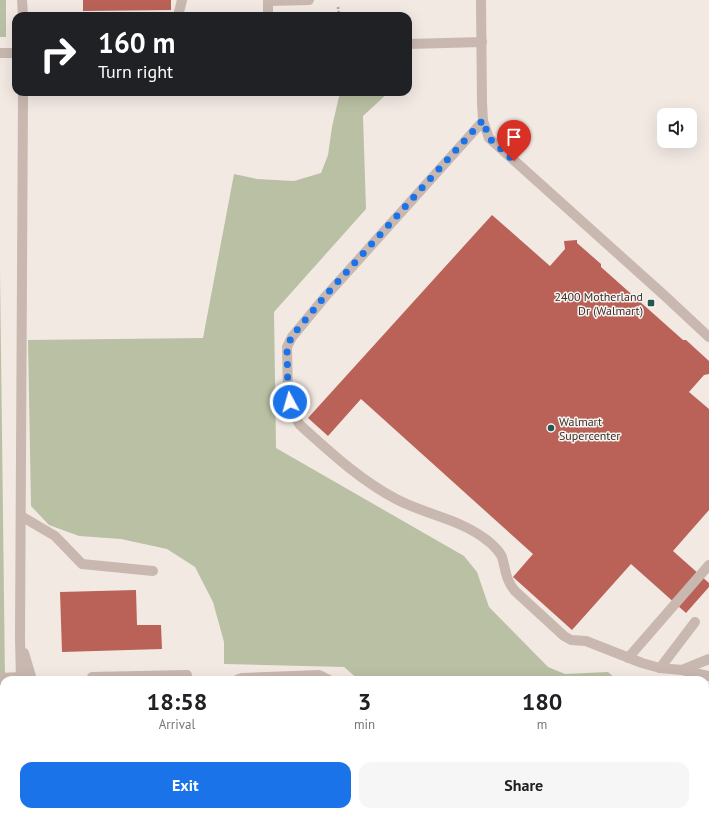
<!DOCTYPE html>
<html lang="en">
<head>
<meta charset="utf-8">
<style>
  :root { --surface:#fff; --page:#f6f6f6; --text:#202124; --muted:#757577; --accent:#1a73e8 }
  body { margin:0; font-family:"PT Sans",sans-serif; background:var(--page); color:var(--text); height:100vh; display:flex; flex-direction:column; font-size:15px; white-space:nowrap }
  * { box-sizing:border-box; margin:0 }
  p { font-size:13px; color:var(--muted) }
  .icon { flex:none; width:22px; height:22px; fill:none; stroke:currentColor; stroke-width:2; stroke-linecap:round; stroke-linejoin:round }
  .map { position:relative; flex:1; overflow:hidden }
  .side { position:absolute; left:0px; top:676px; width:709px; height:140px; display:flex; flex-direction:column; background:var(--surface); border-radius:12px 12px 0 0; box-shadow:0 4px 16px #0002 }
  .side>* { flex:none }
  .top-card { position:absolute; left:12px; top:12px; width:400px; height:84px; border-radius:12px; box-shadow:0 4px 16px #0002; background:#202124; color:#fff; overflow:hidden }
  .fabs { position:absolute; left:657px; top:108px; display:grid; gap:8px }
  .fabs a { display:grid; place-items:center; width:40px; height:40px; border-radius:8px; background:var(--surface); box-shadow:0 4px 16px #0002; font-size:20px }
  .pin { position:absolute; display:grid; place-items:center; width:34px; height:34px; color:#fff; margin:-41px -17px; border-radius:50% 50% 50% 0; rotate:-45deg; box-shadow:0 0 4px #0007 }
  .pin .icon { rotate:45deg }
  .me { position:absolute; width:44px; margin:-22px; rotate:354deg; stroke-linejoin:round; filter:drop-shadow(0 0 3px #0008) }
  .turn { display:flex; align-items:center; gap:14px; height:84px; padding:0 20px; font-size:18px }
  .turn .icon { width:52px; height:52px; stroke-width:2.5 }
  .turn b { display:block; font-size:28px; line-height:34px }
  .eta { display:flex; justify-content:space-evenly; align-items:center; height:68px; text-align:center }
  .eta b { font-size:24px; font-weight:600; line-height:28px }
  .button { display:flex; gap:8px; margin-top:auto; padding:8px 20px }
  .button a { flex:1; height:46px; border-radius:12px; background:var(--accent); color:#fff; font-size:16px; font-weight:600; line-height:46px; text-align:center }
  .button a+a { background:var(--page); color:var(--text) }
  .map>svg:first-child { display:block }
  .green { fill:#bac0a3 }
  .building { fill:#ba6258 }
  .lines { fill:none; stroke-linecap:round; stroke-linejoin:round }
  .path { stroke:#b5a299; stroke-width:2.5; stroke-dasharray:2 2; stroke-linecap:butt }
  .minor { stroke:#c9b8af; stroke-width:10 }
  .route { stroke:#1a73e8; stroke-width:7; stroke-dasharray:0 12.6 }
  .poi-dot { fill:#265753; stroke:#f9f3ef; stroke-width:1.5 }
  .labels { text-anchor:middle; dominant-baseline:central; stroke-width:3; stroke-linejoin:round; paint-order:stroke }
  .poi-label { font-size:12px; fill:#392f2c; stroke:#f9f3ef; text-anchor:end }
</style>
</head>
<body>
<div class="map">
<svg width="709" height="816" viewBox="0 0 709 816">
  <rect width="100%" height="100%" fill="#f2e9e3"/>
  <g class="green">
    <rect x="0" y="0" width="6" height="37"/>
    <polygon points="340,92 389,92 363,116 366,209 274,312 276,448 464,556 477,572 489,607 548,667 565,674 608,672 617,680 359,680 344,667 224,664 224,642 213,602 195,567 167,549 121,539 79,536 49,525 31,506 28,340 203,338 234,174 257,179 294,181 321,173 328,155 332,127"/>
    <polygon points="0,270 5,680 4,680 4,812 7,812 7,816 0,816"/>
    <polygon points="705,712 709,712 709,816 359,816 359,812 705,812"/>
    <polygon points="107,812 228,812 228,816 111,816"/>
  </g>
  <g class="building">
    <polygon points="83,0 171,0 171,10 83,11"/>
    <polygon points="492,215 550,266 565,249 564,241 577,240 577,243 601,264 601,267 683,340 686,340 709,361 709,374 704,375 689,392 709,409 709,510 673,551 709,583 709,587 686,613 631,564 572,630 513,577 533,554 361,399 328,436 308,418"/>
    <polygon points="136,590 137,625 161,625 162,649 62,652 60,592"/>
  </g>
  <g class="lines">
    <polyline class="path" points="338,7 339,16"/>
    <g class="minor">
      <polyline points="22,0 23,16"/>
      <polyline points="268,0 268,16"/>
      <polyline points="481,0 482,103 483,121 489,138 665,296 709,337"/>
      <polyline points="268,1 309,0"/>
      <polyline points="178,16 182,0"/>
      <polyline points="408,44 482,42"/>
      <polyline points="0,53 16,53"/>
      <path d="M483,121L325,297L292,337L287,347L288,395L293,414L300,425C330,452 360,480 396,499C426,515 461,519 488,541C492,544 500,552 502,557C506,570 505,579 515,591L564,636L571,640L586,641L642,663L660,668L682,670L709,659"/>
      <polyline points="21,516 55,536 82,564 153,571"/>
      <polyline points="24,653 32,680"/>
      <polyline points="628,658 709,565"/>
      <polyline points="660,668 695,622"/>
      <polyline points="682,670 709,676"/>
      <polyline points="0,678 21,677"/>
      <polyline points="21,680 20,638 23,92"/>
      <polyline points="92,680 92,677 187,675 187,680"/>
      <polyline points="237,680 242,678 319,675 329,680"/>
      <polyline points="23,812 23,816"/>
      <polyline points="101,812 104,816"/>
      <polyline points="236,812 236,816"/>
      <polyline points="336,816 337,812"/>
    </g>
  </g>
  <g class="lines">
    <polyline class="route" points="290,402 288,395 287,347 292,336 325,296 483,120 489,138 514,161"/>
  </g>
  <g class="poi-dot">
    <rect x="647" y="299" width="8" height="8" rx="2"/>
    <circle cx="551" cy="428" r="4"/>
  </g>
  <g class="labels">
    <g class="poi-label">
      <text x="643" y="296">2400 Motherland<tspan x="643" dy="14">Dr (Walmart)</tspan></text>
      <text x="559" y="421" text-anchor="start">Walmart<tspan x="559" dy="14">Supercenter</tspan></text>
    </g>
  </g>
</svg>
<div class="fabs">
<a><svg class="icon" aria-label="sound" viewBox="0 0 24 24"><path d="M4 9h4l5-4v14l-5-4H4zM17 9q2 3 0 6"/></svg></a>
</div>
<div class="pin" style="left:514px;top:161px;background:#d93025"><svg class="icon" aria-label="arrive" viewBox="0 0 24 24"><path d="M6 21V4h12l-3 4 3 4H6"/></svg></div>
<svg class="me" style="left:290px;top:402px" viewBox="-20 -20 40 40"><circle r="17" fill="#1a73e8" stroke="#fff" stroke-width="3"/><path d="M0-11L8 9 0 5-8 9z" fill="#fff"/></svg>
<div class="top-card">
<div class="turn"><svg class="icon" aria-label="right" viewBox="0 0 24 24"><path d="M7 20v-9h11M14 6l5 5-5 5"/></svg><div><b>160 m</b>Turn right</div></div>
</div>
<section class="side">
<div class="eta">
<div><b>18:58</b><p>Arrival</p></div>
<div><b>3</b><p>min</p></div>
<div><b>180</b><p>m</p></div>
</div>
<div class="button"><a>Exit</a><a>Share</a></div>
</section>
</div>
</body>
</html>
